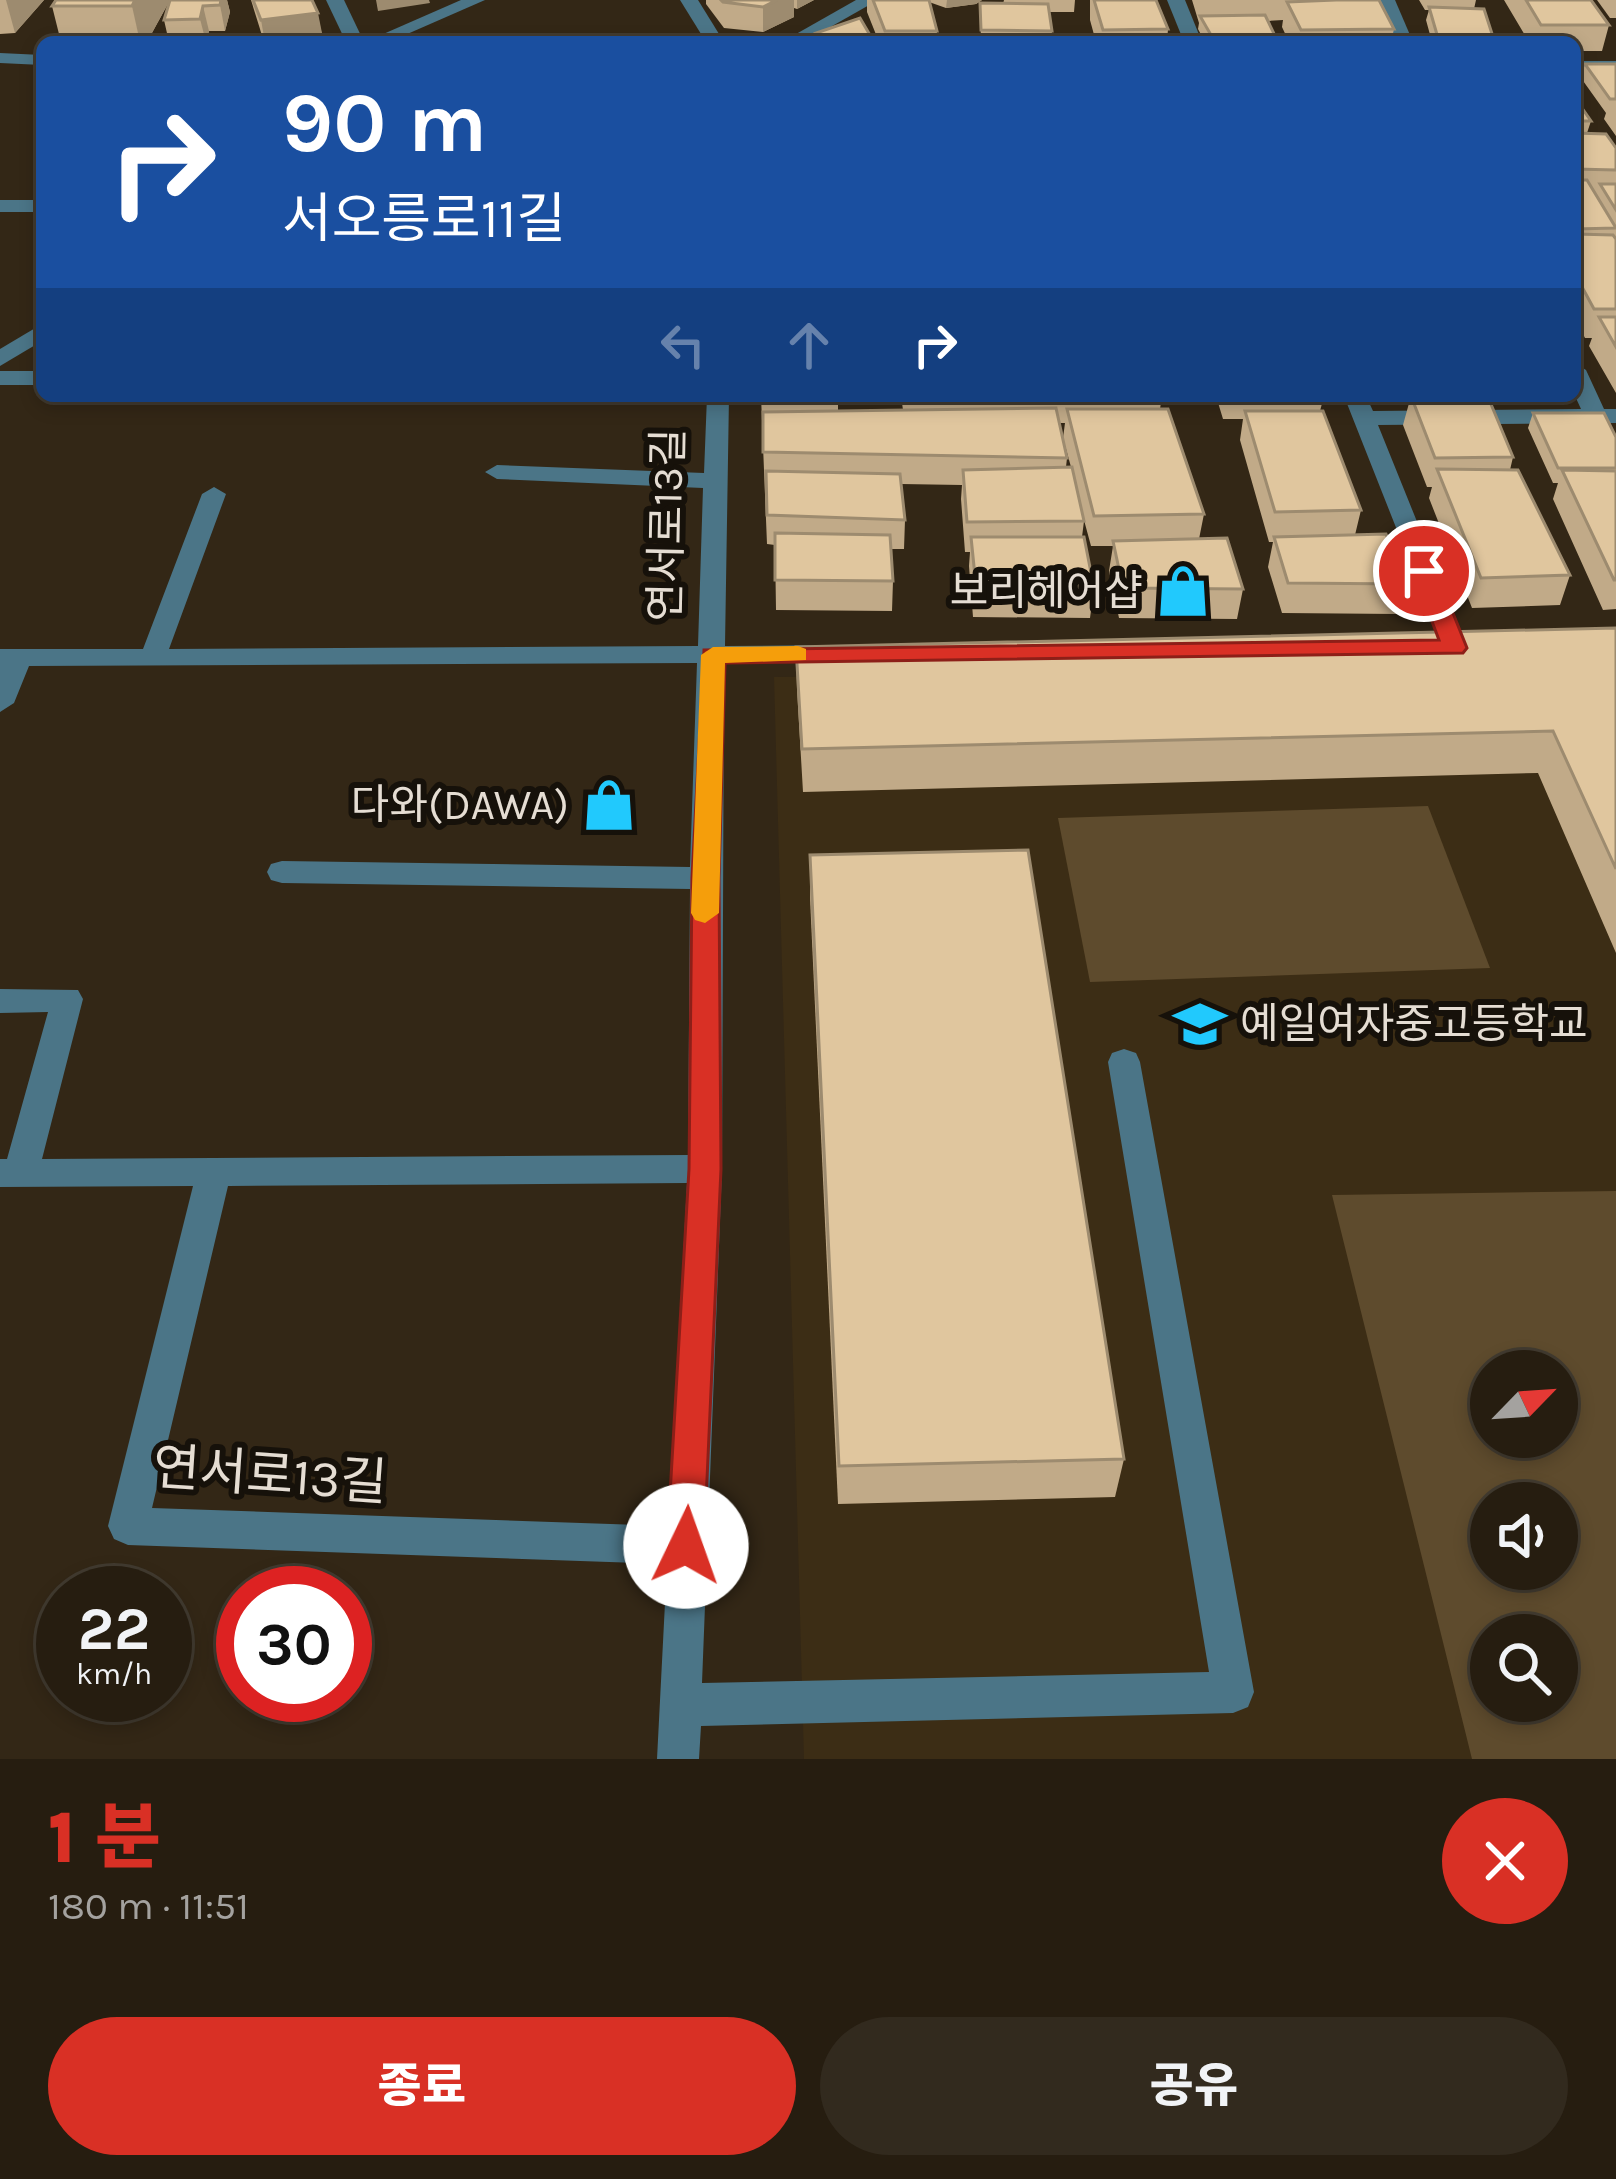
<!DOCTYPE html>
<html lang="ko">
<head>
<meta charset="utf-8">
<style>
  :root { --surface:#261d10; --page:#322a1e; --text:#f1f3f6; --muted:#a4a29f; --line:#423b30; --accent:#d93025 }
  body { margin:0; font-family:Karla,"Noto Sans KR",sans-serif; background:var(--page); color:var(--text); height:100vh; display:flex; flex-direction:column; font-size:45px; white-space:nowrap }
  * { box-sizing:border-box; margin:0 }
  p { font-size:39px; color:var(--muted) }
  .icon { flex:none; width:66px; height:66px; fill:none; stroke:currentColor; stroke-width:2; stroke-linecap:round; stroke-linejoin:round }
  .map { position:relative; height:1759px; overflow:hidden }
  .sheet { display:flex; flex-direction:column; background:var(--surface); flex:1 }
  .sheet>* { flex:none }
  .banner { position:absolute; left:36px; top:36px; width:1545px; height:366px; border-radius:18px; box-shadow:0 6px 18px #0003,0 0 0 3px var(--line); background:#1a4fa0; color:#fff; overflow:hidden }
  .needle { width:78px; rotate:65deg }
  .tools { position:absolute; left:1470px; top:1350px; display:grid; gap:24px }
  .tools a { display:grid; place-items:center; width:108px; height:108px; border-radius:50%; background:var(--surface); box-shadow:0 6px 18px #0003,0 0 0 3px var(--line); font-size:60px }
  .speed { position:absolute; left:36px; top:1566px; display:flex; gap:24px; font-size:60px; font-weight:700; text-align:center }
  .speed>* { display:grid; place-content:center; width:156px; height:156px; border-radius:50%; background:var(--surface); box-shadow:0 6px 18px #0003,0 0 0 3px var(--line); line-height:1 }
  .speed small { font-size:30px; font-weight:400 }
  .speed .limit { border:18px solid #d22; background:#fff; color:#111 }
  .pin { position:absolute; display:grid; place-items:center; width:102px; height:102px; color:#fff; margin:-51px; border:6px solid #fff; border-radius:50%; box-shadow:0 3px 12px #0007 }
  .me { position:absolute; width:132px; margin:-66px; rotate:3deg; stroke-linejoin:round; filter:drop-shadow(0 0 9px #0008) }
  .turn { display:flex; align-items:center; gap:42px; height:252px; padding:0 48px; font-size:54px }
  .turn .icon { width:156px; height:156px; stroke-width:2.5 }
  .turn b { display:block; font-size:84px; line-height:102px }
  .lanes { display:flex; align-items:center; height:114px; padding:0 48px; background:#0003; justify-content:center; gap:60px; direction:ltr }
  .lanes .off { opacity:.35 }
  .round { display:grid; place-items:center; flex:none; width:126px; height:126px; border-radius:63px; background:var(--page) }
  .headline { display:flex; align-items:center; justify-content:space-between; height:204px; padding:0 48px }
  h1 { font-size:72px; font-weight:800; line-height:90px; color:var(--accent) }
  .cta { display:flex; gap:24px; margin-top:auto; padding:24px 48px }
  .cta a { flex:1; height:138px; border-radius:72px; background:var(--accent); color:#fff; font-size:48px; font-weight:800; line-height:138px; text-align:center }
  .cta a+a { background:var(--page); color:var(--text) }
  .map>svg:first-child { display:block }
  .built { fill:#3c2d15; fill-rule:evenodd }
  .green { fill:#5e4b2d; fill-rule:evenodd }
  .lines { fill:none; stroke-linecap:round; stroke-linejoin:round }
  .minor { fill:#4b7587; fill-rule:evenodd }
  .wall { fill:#c1aa88; fill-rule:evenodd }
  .shaded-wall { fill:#9d8b6f }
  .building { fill:#e0c69e; stroke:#9d8b6f; stroke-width:3 }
  .route { fill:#d93025; stroke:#8d1f18; stroke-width:3 }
  .slow { fill:#f59e0b }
  .labels { text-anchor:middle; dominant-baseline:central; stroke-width:12; stroke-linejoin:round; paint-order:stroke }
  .street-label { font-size:42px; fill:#e5ddd3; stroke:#16110a }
  .poi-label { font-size:42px; fill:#e5ddd3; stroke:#16110a; text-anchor:end }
  .near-street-label { font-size:51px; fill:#e5ddd3; stroke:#16110a }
</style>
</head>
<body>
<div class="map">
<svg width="1616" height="1759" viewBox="0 0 1616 1759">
  <rect width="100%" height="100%" fill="#332716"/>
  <path class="built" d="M1616,671V1759H804L774,677ZM1491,1371H1557V1437H1491ZM1491,1503H1557V1569H1491ZM1491,1635H1557V1701H1491Z"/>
  <g class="green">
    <polygon points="1428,806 1490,968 1090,982 1058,818"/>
    <path d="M1616,1191V1759H1472L1332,1195ZM1491,1371H1557V1437H1491ZM1491,1503H1557V1569H1491ZM1491,1635H1557V1701H1491Z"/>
  </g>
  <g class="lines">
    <g class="minor">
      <polygon points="326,0 344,0 364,42 346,42"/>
      <polygon points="461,0 485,0 389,42 365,42"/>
      <polygon points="680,0 698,0 724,42 706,42"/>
      <polygon points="856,0 878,0 804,42 782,42"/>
      <polygon points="1167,0 1185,0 1202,42 1184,42"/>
      <polygon points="1377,0 1395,0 1413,42 1395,42"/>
      <polygon points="0,53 42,55 42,65 0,63"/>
      <rect x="1575" y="61" width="41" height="10"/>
      <rect x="0" y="200" width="42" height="12"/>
      <polygon points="42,324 42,341 0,366 0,349"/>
      <polygon points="1575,363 1586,370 1604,409 1616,409 1616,423 1378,425 1468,648 1455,656 1446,654 1344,396 1366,396 1373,411 1581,409 1575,396"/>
      <rect x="0" y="371" width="42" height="14"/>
      <path d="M707,396H729L725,646L836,645L849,654L836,663H724L722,1169L702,1683L1209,1672L1108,1062L1112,1053L1124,1049L1136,1053L1140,1062L1254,1692L1248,1707L1233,1713L701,1726L699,1759H657L667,1564L128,1545L114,1539L108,1526L193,1186L0,1187V1159H7L48,1012L0,1013V989L78,990L83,999L42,1159L688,1155L690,889L282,883L271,880L267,872L271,864L282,861L690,867L697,663L29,666L14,703L0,712V649H143L202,494L214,487L226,494L169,649L698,646L703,488L497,479L485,472L497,465L704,473ZM687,1183L669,1526L152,1508L228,1186Z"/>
    </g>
  </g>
  <g class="wall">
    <polygon points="0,0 44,0 15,33 0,34"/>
    <polygon points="56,0 227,0 230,12 225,31 209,31 206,42 169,42 164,20 170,0 147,42 61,42 52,6"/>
    <polygon points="251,0 312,0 323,38 296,42 264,42"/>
    <polygon points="706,0 814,0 797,9 794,8 794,17 763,32 724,28 706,4"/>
    <polygon points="867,0 982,0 976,4 946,8 929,2 937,31 936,42 879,42 867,12"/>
    <polygon points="1004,0 1075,0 1074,12 1049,12 1052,31 1051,42 981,42 980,3 1003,4"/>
    <polygon points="1090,0 1156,0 1168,29 1167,42 1096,42 1090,20"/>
    <polygon points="1192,0 1379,0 1394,29 1391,42 1289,42 1282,27 1283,20 1268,21 1278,42 1205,42 1198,29 1199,23"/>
    <polygon points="1419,0 1476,0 1474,9 1494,42 1432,42 1426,20 1429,10 1425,10"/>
    <polygon points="1504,0 1591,0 1609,25 1602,51 1575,51 1575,42 1529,42"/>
    <polygon points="1597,0 1616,0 1616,18 1610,18"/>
    <polygon points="1585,64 1616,64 1616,136 1604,119 1606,113 1581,78"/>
    <polygon points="1575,98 1591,121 1587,133 1616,148 1616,393 1589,346 1592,338 1585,338 1575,319"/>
    <path d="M761,396H838V411L903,410L901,396H1162L1160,409L1204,514L1199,539L1243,589L1237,619L1119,618L1109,571L1113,546H1091L1081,509L1084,521L1082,537L1094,588L1090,618L973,617L969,566L970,552H965L961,499L962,485L901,484L905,520L904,549H891L893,581L892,611L776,610L775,545L767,544ZM1059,423H1065L1063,438L1071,467H1066L1067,458Z"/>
    <polygon points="1216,396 1324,396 1320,411 1361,510 1355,535 1406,584 1398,614 1282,613 1268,567 1273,542 1269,542 1240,440 1243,419 1223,419"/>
    <polygon points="1411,396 1571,396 1570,399 1488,398 1513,457 1510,470 1570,575 1560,605 1472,608 1429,498 1432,487 1427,487 1403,425"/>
    <polygon points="1533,413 1616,437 1616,609 1603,610 1553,499 1558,483 1553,483 1528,428"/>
    <polygon points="1616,628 1616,953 1538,773 803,792 797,689 796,647"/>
    <polygon points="810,855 1124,1459 1115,1497 838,1504 810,898"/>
  </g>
  <g class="shaded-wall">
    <polygon points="6,0 44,0 15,33"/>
    <polygon points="135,0 170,0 147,42 140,42 132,6"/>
    <polygon points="221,0 227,0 230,12 225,31 220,5"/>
    <polygon points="376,0 429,0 430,3 378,11"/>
    <polygon points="777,0 794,0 794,17 763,32 763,7"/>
    <polygon points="797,0 814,0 797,9"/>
    <polygon points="947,0 982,0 976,4 946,8"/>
    <polygon points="203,6 209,31 206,42 200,19"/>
    <polygon points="318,13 323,38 296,42 265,42 261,20"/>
  </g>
  <g class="building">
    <polygon points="56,0 135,0 132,6 52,6"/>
    <polygon points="170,0 221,0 220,5 203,6 200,19 164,20"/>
    <polygon points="253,0 312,0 318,13 261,20"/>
    <polygon points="721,0 777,0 763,7 723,2"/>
    <polygon points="873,0 929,0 937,31 885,31"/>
    <polygon points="1094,0 1156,0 1168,29 1103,30"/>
    <polygon points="1336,0 1379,0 1394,29 1301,30 1287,2"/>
    <polygon points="1526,0 1591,0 1609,25 1541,25"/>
    <polygon points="980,3 1048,4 1052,31 981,30"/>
    <polygon points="1429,7 1484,9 1494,40 1438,38"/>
    <polygon points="1265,15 1278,42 1215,42 1200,16"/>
    <polygon points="860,18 874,42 827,42 816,33"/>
    <polygon points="1585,64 1616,64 1616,99 1610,99"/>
    <polygon points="1575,98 1591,121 1575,121"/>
    <polygon points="1575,133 1606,134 1616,148 1616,170 1575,169"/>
    <polygon points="1575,180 1587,180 1616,228 1575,229"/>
    <polygon points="1600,184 1616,184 1616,210"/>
    <polygon points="1575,234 1613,235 1616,239 1616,309 1594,309 1575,274"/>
    <polygon points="1599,317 1616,317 1616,347"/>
    <polygon points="761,396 838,396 838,397 761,398"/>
    <polygon points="905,396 976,396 905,398"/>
    <polygon points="1411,396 1488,397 1513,457 1435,458"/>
    <polygon points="1056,408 1067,458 763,452 763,412"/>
    <polygon points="1067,409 1168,409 1204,514 1094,516"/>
    <polygon points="1245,411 1323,411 1361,510 1275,512"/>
    <polygon points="1533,413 1604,413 1616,437 1616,468 1558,468"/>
    <polygon points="1072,467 1084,521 967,522 963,470"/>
    <polygon points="1437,469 1518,470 1570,575 1481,578"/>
    <polygon points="1562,470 1616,471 1616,580 1614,580"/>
    <polygon points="766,471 900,474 905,520 767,515"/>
    <polygon points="775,533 890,535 893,581 775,580"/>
    <polygon points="1386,534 1406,584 1288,583 1274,537"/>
    <polygon points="971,537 1084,537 1094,588 976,586"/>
    <polygon points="1227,538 1243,589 1123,588 1113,541"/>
    <polygon points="1616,628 1616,869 1553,731 802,749 796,647"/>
    <polygon points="1028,850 1124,1459 839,1466 810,855"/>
  </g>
  <polygon class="route" points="1424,564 1436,571 1467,648 1463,653 725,663 719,878 721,1169 704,1546 698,1558 686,1563 673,1558 667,1546 689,1169 692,878 704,650 1439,640 1413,571"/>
  <polygon class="slow" points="798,646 806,649 806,660 725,663 719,913 705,923 695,920 691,913 701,655 713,647"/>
  <defs>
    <g id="shop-bare" transform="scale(4.14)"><path d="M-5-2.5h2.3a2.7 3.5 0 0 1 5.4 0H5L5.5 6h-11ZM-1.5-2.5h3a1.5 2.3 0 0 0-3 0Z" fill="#21c9fd" stroke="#16110a" stroke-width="2.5" paint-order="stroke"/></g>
    <g id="school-bare" transform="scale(4.14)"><path d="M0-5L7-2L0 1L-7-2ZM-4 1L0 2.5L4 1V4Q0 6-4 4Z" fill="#21c9fd" stroke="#16110a" stroke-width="2.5" paint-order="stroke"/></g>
  </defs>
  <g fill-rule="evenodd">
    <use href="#shop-bare" x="1183" y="591"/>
    <use href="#shop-bare" x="609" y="805"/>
    <use href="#school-bare" x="1200" y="1024"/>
  </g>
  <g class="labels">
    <g class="street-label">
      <text transform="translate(667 525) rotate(-89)">연서로13길</text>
    </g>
    <g class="poi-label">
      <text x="1143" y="591">보리헤어샵</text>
      <text x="569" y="805">다와(DAWA)</text>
      <text x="1240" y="1024" text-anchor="start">예일여자중고등학교</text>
    </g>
    <g class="near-street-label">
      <text transform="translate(270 1475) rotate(4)">연서로13길</text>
    </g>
  </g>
</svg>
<div class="tools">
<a><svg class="needle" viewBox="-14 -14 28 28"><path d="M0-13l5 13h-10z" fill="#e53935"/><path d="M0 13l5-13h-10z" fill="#a4a29f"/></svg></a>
<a><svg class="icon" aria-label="sound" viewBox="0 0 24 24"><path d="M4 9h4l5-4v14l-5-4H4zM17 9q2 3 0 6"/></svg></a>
<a><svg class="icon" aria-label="search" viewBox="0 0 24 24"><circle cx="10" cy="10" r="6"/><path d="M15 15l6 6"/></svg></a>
</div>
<div class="speed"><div>22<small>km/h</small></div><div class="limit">30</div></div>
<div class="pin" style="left:1424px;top:571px;background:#d93025"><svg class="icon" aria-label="arrive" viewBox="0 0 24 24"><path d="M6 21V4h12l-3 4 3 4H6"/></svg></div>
<svg class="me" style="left:686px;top:1546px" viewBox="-20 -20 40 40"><circle r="19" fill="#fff"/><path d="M0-13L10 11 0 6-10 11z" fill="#d93025"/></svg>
<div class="banner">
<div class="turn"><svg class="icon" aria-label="right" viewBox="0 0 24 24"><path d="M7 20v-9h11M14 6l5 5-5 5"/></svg><div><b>90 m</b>서오릉로11길</div></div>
<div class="lanes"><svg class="icon off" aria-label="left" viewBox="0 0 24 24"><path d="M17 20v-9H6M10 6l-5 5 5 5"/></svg><svg class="icon off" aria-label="ahead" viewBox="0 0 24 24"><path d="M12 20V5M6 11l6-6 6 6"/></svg><svg class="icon" aria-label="right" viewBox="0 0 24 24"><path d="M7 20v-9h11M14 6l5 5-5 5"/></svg></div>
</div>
</div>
<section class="sheet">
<div class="headline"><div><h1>1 분</h1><p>180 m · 11:51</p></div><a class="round" style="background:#d93025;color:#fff"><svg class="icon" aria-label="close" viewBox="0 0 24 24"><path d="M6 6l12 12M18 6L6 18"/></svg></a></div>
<div class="cta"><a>종료</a><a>공유</a></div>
</section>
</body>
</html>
